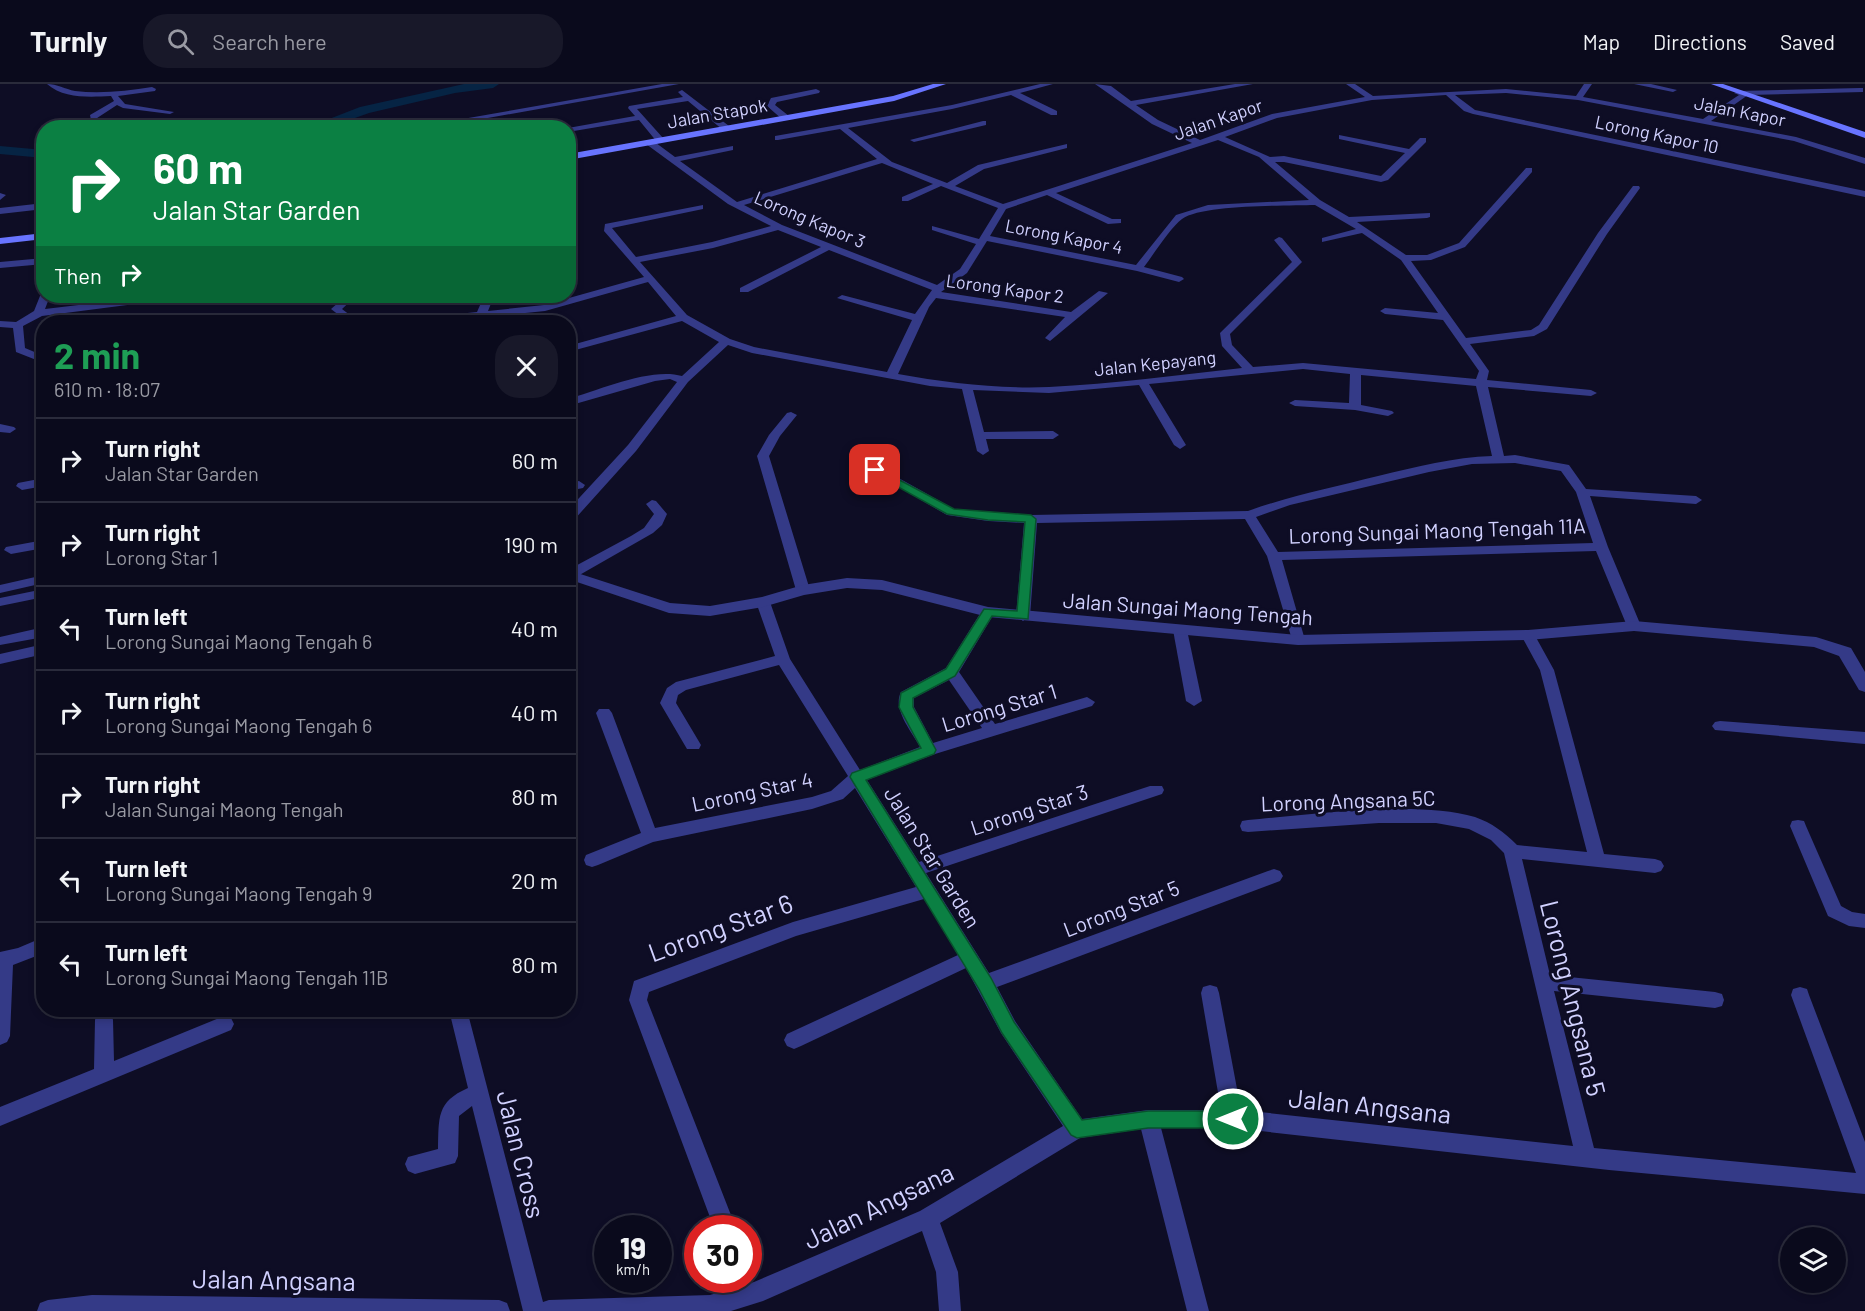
<!DOCTYPE html>
<html lang="en">
<head>
<meta charset="utf-8">
<style>
  :root { --surface:#0a0a1c; --page:#181829; --text:#f1f3f6; --muted:#999aa3; --line:#2a2b3b }
  body { margin:0; font-family:Barlow,sans-serif; background:var(--page); color:var(--text); height:100vh; display:flex; flex-direction:column; font-size:22px; white-space:nowrap }
  * { box-sizing:border-box; margin:0 }
  p { font-size:20px; color:var(--muted) }
  .icon { flex:none; width:33px; height:33px; fill:none; stroke:currentColor; stroke-width:2; stroke-linecap:round; stroke-linejoin:round }
  .map { position:relative; flex:1; overflow:hidden }
  .drawer { position:absolute; left:36px; top:231px; width:540px; height:702px; display:flex; flex-direction:column; background:var(--surface); border-radius:24px; box-shadow:0 3px 9px #0003,0 0 0 2px var(--line) }
  .drawer>* { flex:none }
  .top-card { position:absolute; left:36px; top:36px; width:540px; height:183px; border-radius:24px; box-shadow:0 3px 9px #0003,0 0 0 2px var(--line); background:#0b8043; color:#fff; overflow:hidden }
  .tools { position:absolute; left:1780px; top:1143px; display:grid; gap:12px }
  .tools a { display:grid; place-items:center; width:66px; height:66px; border-radius:50%; background:var(--surface); box-shadow:0 3px 9px #0003,0 0 0 2px var(--line); font-size:30px }
  .speed { position:absolute; left:594px; top:1131px; display:flex; gap:12px; font-size:30px; font-weight:700; text-align:center }
  .speed>* { display:grid; place-content:center; width:78px; height:78px; border-radius:50%; background:var(--surface); box-shadow:0 3px 9px #0003,0 0 0 2px var(--line); line-height:1 }
  .speed small { font-size:15px; font-weight:400 }
  .speed .limit { border:9px solid #d22; background:#fff; color:#111 }
  .pin { position:absolute; display:grid; place-items:center; width:51px; height:51px; color:#fff; margin:-26px; border-radius:12px; box-shadow:0 3px 9px #0006 }
  .me { position:absolute; width:66px; margin:-33px; rotate:270deg; stroke-linejoin:round; filter:drop-shadow(0 0 4px #0008) }
  .turn { display:flex; align-items:center; gap:21px; height:126px; padding:0 18px; font-size:27px }
  .turn .icon { width:78px; height:78px; stroke-width:2.5 }
  .turn b { display:block; font-size:42px; line-height:51px }
  .then { display:flex; align-items:center; height:57px; padding:0 18px; background:#0003; gap:12px; font-size:22px }
  .round { display:grid; place-items:center; flex:none; width:63px; height:63px; border-radius:24px; background:var(--page) }
  .headline { display:flex; align-items:center; justify-content:space-between; height:102px; padding:0 18px }
  h1 { font-size:36px; font-weight:700; line-height:45px; color:#1e9e55 }
  ul { padding:0; list-style:none }
  li { display:flex; align-items:center; gap:18px; height:84px; padding:0 18px; border-top:2px solid var(--line) }
  li div { flex:1 }
  li b { display:block; font-size:22px }
  li em { font-style:normal }
  header { display:flex; align-items:center; gap:36px; box-sizing:border-box; height:84px; padding:0 30px; background:var(--surface); border-bottom:2px solid var(--line) }
  header strong { font-size:28px }
  nav { display:flex; gap:33px; margin-inline-start:auto; font-size:21px }
  .search { width:420px; height:54px; background:var(--page); display:flex; align-items:center; gap:15px; box-sizing:border-box; padding:0 21px; border-radius:24px; color:var(--muted); font-size:22px }
  .map>svg:first-child { display:block }
  .lines { fill:none; stroke-linecap:round; stroke-linejoin:round }
  .river { fill:#062444; fill-rule:evenodd }
  .minor { fill:#343a87; fill-rule:evenodd }
  .tertiary { fill:#343a87; fill-rule:evenodd }
  .secondary { fill:#6874ff; fill-rule:evenodd }
  .route { fill:#0b8043; stroke:#07532c; stroke-width:1.5 }
  .labels { text-anchor:middle; dominant-baseline:central; stroke-width:6; stroke-linejoin:round; paint-order:stroke }
  .far-street-label { font-size:18px; fill:#d1d1ff; stroke:#0e0d25 }
  .street-label { font-size:21px; fill:#d1d1ff; stroke:#0e0d25 }
  .near-street-label { font-size:26px; fill:#d1d1ff; stroke:#0e0d25 }
</style>
</head>
<body>
<header>
<strong>Turnly</strong>
<div class="search"><svg class="icon" aria-label="search" viewBox="0 0 24 24"><circle cx="10" cy="10" r="6"/><path d="M15 15l6 6"/></svg>Search here</div>
<nav><a>Map</a><a>Directions</a><a>Saved</a></nav>
</header>
<div class="map">
<svg width="1865" height="1227" viewBox="0 0 1865 1227">
  <rect width="100%" height="100%" fill="#0e0d25"/>
  <g class="lines">
    <g class="river">
      <polygon points="464,0 499,0 493,4 455,9 369,29 327,44 306,44 360,23"/>
      <polygon points="0,62 44,66 44,74 0,70"/>
    </g>
    <g class="minor">
      <path d="M47,0C57,0 65,5 75,7C100,10 127,7 152,3L156,5L155,7L118,12L125,20L174,28L170,30L123,24L117,21L94,36H91L90,31L114,17L111,12C90,13 64,15 47,0Z"/>
      <polygon points="662,0 679,0 432,44 411,44"/>
      <path d="M1040,0H1053L1020,9L1057,27V31H1051L1011,11L952,25L848,44L892,78L947,99L978,81L1067,60V64L984,85L955,102L1003,120L1192,59L1152,40L1095,0L1111,2L1131,17L1235,0H1253L1136,21L1158,36L1200,56L1272,30L1365,13L1346,0H1355L1373,12L1506,5L1576,12L1584,0H1592L1583,13L1703,35L1739,11L1734,9L1738,7L1860,4H1863V8L1748,11L1711,37L1796,53L1865,74V80L1794,57L1578,16L1506,9L1455,11L1475,26L1865,107V113L1473,30L1464,27L1446,11L1372,16L1277,34L1225,53L1270,73L1284,72L1381,92L1405,69L1339,55V51L1409,65L1420,54H1426V58L1388,96L1381,98L1284,78H1275L1320,116L1349,133L1430,129V133L1427,134L1357,138L1406,171H1427L1459,159L1526,84H1532V88L1465,163L1431,176L1411,177L1466,254L1531,246L1539,241L1598,149L1633,102H1639L1640,104L1607,150L1547,245L1534,252L1470,260L1489,287L1487,296L1591,306L1597,309L1591,312L1488,303L1504,372L1515,371L1569,381L1586,405L1696,412L1702,416L1696,420L1590,412L1608,463L1641,542L1634,547L1627,542L1596,467L1282,476L1305,556L1303,559H1293L1267,472L1245,435L1037,439L1030,532L1023,537L1016,532L1024,439L988,437L947,431L869,386L875,382L879,383L954,425L988,429L1031,431L1248,427C1290,412 1334,403 1378,392C1416,383 1454,373 1492,372L1476,302L1361,291V321L1392,327L1394,329L1388,332L1355,326L1295,322L1289,319L1295,316L1349,319L1350,290L1303,285L1149,300L1186,361L1180,365L1174,361L1139,301L1049,309L973,306L984,348L1053,347L1059,351L1053,355H986L989,367L983,371L977,367L962,305L930,302L752,269L728,261L688,298L636,367L573,437L568,438V426L628,361L677,298L670,295L655,297L568,322V315C599,306 651,283 682,292L719,258L682,237L568,268V262L676,232L648,198L545,227L435,238H405L410,235L477,228L484,212H494L488,227L544,221L644,193L604,147L605,140L703,121V125L612,144L636,173L712,158L771,142L728,120L646,60V56H652L675,73L733,62V66L680,77L737,118L877,75L840,45L778,56H775V52L952,21ZM1218,56L1259,73L1309,116L1208,121L1176,131L1136,181L990,152L1006,125L1047,111L1108,140L1121,139V135H1112L1056,109ZM882,79L933,100L902,113V117H908L941,102L998,124L979,155L932,142V146L976,160L960,185L937,201L782,141L744,121ZM1315,121L1356,145L1322,154V158L1362,149L1401,176L1438,229L1385,224L1380,227L1385,230L1443,236L1479,287L1476,295L1303,279L1253,283L1232,261L1230,250L1302,178L1282,154L1279,153L1274,156L1292,178L1220,249L1222,262L1242,284C1178,291 1113,300 1049,303C999,305 947,299 898,290L929,223L936,214L1065,233L1045,254L1050,257L1108,209L1099,207L1071,228L941,208L967,189L987,157L1137,187L1179,198L1184,195L1182,193L1144,183C1153,171 1171,143 1182,135C1203,120 1287,122 1315,121ZM778,146L821,163L740,204V208H748L829,166L932,206L915,230L842,211L837,214L912,236L887,288L754,263L730,255L687,231L640,178L713,164ZM1515,379L1561,387L1576,408L1593,459L1278,468L1256,433L1290,421L1429,388L1472,380Z"/>
      <polygon points="1634,0 1651,0 1677,6 1673,8"/>
      <polygon points="816,5 820,7 819,9 777,18 775,21 789,32 789,36 783,36 767,22 771,14"/>
      <polygon points="682,6 729,42 729,46 723,46 688,17 637,25 663,54 663,58 657,58 639,36 568,48 568,44 635,32 628,24 629,22 683,13 678,8"/>
      <polygon points="983,37 986,37 986,41 914,58 910,56"/>
      <polygon points="0,109 6,111 0,116"/>
      <polygon points="44,119 44,125 0,130 0,124"/>
      <polygon points="44,174 44,180 0,184 0,178"/>
      <polygon points="44,209 44,212 50,212 45,225 154,212 171,213 166,216 42,232 23,242 25,264 44,272 44,279 16,268 13,244 0,243 0,237 16,238 34,227 40,212"/>
      <polygon points="346,212 356,212 342,225 359,238 348,238 331,225"/>
      <polygon points="791,328 797,331 780,352 769,372 810,506 803,510 796,506 757,372 769,351 787,329"/>
      <polygon points="0,340 14,343 16,345 10,349 0,348"/>
      <polygon points="44,394 44,402 22,406 16,402 18,399"/>
      <polygon points="579,397 585,401 583,404 568,407 568,399"/>
      <polygon points="652,416 656,417 667,430 662,441 653,449 576,493 568,494 568,486 631,452 644,444 654,430 646,420"/>
      <polygon points="44,456 44,464 11,470 4,466 6,463"/>
      <polygon points="44,491 44,499 0,509 0,501"/>
      <polygon points="44,505 44,513 0,522 0,514"/>
      <path d="M763,514L770,518L790,575L860,686L920,663C912,648 892,625 901,608L946,584L983,525H993L995,528L959,588L995,640L1087,613L1095,618L1092,622L935,670L867,696L919,778L1150,702H1162L1164,706L1162,710L926,789L989,889L1268,787L1274,785L1280,787L1283,792L1280,797L997,903L1015,937L1082,1035L1148,1026H1221L1201,909L1203,903L1210,901L1217,903L1219,909L1241,1026L1573,1062L1504,769L1491,756L1469,745L1436,739H1379L1248,748L1242,747L1240,742L1242,737L1248,736C1311,731 1415,716 1475,733C1492,739 1504,748 1517,761L1587,768L1540,586L1521,551L1528,546L1533,548L1554,586L1604,770L1655,775L1661,777L1664,782L1661,787L1655,789L1522,775L1550,891L1715,908L1722,910L1724,916L1722,922L1715,924L1554,907L1594,1064L1856,1089L1791,911L1793,905L1800,903L1807,905L1809,911L1865,1058V1110L1609,1086L1233,1044H1161L1209,1227H1187L1141,1045L1080,1054L940,1139L958,1188L961,1227H939L936,1188L922,1147L763,1217L731,1227H523L472,1022L459,1032L458,1072L455,1079L415,1090L408,1087L405,1080L408,1073L438,1065C439,1034 436,1018 468,1004L449,926H467L543,1218L549,1216L710,1211L754,1198L920,1127L1063,1042L1001,949L966,884L801,962L794,965L787,962L784,956L787,950L958,871L924,815L796,852L649,908L647,916L736,1144H714L629,916L634,897L793,838L916,803L855,704L843,715L812,725L653,758L598,781L592,783L586,781L584,776L586,771L641,749L596,629L599,625H609L612,629L655,744L812,713L831,707L848,692L779,581L686,606L678,611L676,619L701,661L699,665H687L660,619L667,604L676,598L775,572L756,518ZM949,596L982,644L933,659L914,623V614Z"/>
      <polygon points="1180,541 1187,546 1202,617 1194,622 1186,617 1173,546"/>
      <polygon points="44,543 44,553 0,561 0,553"/>
      <polygon points="1720,637 1865,648 1865,660 1715,646 1712,642 1715,638"/>
      <polygon points="1798,736 1804,737 1806,742 1841,822 1852,828 1865,830 1865,844 1849,842 1828,832 1790,742 1792,737"/>
      <polygon points="44,853 44,869 13,881 10,952 7,958 0,961 0,868 18,864"/>
      <polygon points="104,928 111,930 113,936 114,977 224,932 231,934 234,940 231,946 0,1042 0,1023 94,985 95,936 97,930"/>
      <polygon points="92,1211 499,1216 507,1219 510,1227 37,1227 40,1219 48,1216"/>
    </g>
    <g class="tertiary">
      <polygon points="568,486 670,519 710,522 762,513 803,501 847,494 882,496 988,523 1298,551 1528,546 1634,537 1816,553 1851,564 1865,588 1865,608 1859,606 1839,572 1814,563 1634,547 1528,556 1298,561 988,533 882,506 847,504 804,511 763,523 710,532 669,529 568,495"/>
      <polygon points="44,560 44,570 0,580 0,570"/>
    </g>
    <g class="secondary">
      <polygon points="933,0 946,0 894,17 568,76 568,70 893,12"/>
      <polygon points="1711,0 1723,0 1865,48 1865,54"/>
      <polygon points="44,149 44,155 0,160 0,154"/>
    </g>
  </g>
  <polygon class="route" points="875,383 954,425 1031,431 1036,435 1028,535 992,532 955,592 913,614 913,623 936,666 934,670 866,696 991,894 1014,938 1082,1036 1148,1027 1233,1027 1239,1029 1242,1035 1239,1041 1233,1044 1148,1044 1077,1054 1071,1051 1002,949 979,905 850,693 852,689 921,664 899,623 901,609 946,585 984,525 1017,527 1025,438 988,436 947,430 871,388 871,384"/>
  <g class="labels">
    <g class="far-street-label">
      <text transform="translate(1740 27) rotate(11)">Jalan Kapor</text>
      <text transform="translate(717 29) rotate(-10)">Jalan Stapok</text>
      <text transform="translate(1218 35) rotate(-19)">Jalan Kapor</text>
      <text transform="translate(1657 50) rotate(12)">Lorong Kapor 10</text>
      <text transform="translate(810 135) rotate(23)">Lorong Kapor 3</text>
      <text transform="translate(1064 152) rotate(11)">Lorong Kapor 4</text>
      <text transform="translate(1005 204) rotate(8)">Lorong Kapor 2</text>
      <text transform="translate(1155 279) rotate(-6)">Jalan Kepayang</text>
    </g>
    <g class="street-label">
      <text transform="translate(1437 446) rotate(-2)">Lorong Sungai Maong Tengah 11A</text>
      <text transform="translate(1188 524) rotate(4)">Jalan Sungai Maong Tengah</text>
      <text transform="translate(999 623) rotate(-17)">Lorong Star 1</text>
      <text transform="translate(752 707) rotate(-12)">Lorong Star 4</text>
      <text transform="translate(1348 716) rotate(-2)">Lorong Angsana 5C</text>
      <text transform="translate(1029 725) rotate(-18)">Lorong Star 3</text>
      <text transform="translate(933 773) rotate(58)">Jalan Star Garden</text>
      <text transform="translate(1121 824) rotate(-21)">Lorong Star 5</text>
    </g>
    <g class="near-street-label">
      <text transform="translate(720 843) rotate(-20)">Lorong Star 6</text>
      <text transform="translate(1574 914) rotate(76)">Lorong Angsana 5</text>
      <text transform="translate(1370 1021) rotate(6)">Jalan Angsana</text>
      <text transform="translate(522 1070) rotate(76)">Jalan Cross</text>
      <text transform="translate(878 1121) rotate(-26)">Jalan Angsana</text>
      <text transform="translate(274 1195) rotate(1)">Jalan Angsana</text>
    </g>
  </g>
</svg>
<div class="tools">
<a><svg class="icon" aria-label="layers" viewBox="0 0 24 24"><path d="M12 4l9 5-9 5-9-5zM3 14l9 5 9-5"/></svg></a>
</div>
<div class="speed"><div>19<small>km/h</small></div><div class="limit">30</div></div>
<div class="pin" style="left:875px;top:386px;background:#d93025"><svg class="icon" aria-label="arrive" viewBox="0 0 24 24"><path d="M6 21V4h12l-3 4 3 4H6"/></svg></div>
<svg class="me" style="left:1233px;top:1035px" viewBox="-20 -20 40 40"><circle r="17" fill="#0b8043" stroke="#fff" stroke-width="3"/><path d="M0-11L8 9 0 5-8 9z" fill="#fff"/></svg>
<div class="top-card">
<div class="turn"><svg class="icon" aria-label="right" viewBox="0 0 24 24"><path d="M7 20v-9h11M14 6l5 5-5 5"/></svg><div><b>60 m</b>Jalan Star Garden</div></div>
<div class="then">Then<svg class="icon" aria-label="right" viewBox="0 0 24 24"><path d="M7 20v-9h11M14 6l5 5-5 5"/></svg></div>
</div>
<section class="drawer">
<div class="headline"><div><h1>2 min</h1><p>610 m · 18:07</p></div><a class="round"><svg class="icon" aria-label="close" viewBox="0 0 24 24"><path d="M6 6l12 12M18 6L6 18"/></svg></a></div>
<ul>
<li><svg class="icon" aria-label="right" viewBox="0 0 24 24"><path d="M7 20v-9h11M14 6l5 5-5 5"/></svg><div><b>Turn right</b><p>Jalan Star Garden</p></div><em>60 m</em></li>
<li><svg class="icon" aria-label="right" viewBox="0 0 24 24"><path d="M7 20v-9h11M14 6l5 5-5 5"/></svg><div><b>Turn right</b><p>Lorong Star 1</p></div><em>190 m</em></li>
<li><svg class="icon" aria-label="left" viewBox="0 0 24 24"><path d="M17 20v-9H6M10 6l-5 5 5 5"/></svg><div><b>Turn left</b><p>Lorong Sungai Maong Tengah 6</p></div><em>40 m</em></li>
<li><svg class="icon" aria-label="right" viewBox="0 0 24 24"><path d="M7 20v-9h11M14 6l5 5-5 5"/></svg><div><b>Turn right</b><p>Lorong Sungai Maong Tengah 6</p></div><em>40 m</em></li>
<li><svg class="icon" aria-label="right" viewBox="0 0 24 24"><path d="M7 20v-9h11M14 6l5 5-5 5"/></svg><div><b>Turn right</b><p>Jalan Sungai Maong Tengah</p></div><em>80 m</em></li>
<li><svg class="icon" aria-label="left" viewBox="0 0 24 24"><path d="M17 20v-9H6M10 6l-5 5 5 5"/></svg><div><b>Turn left</b><p>Lorong Sungai Maong Tengah 9</p></div><em>20 m</em></li>
<li><svg class="icon" aria-label="left" viewBox="0 0 24 24"><path d="M17 20v-9H6M10 6l-5 5 5 5"/></svg><div><b>Turn left</b><p>Lorong Sungai Maong Tengah 11B</p></div><em>80 m</em></li>
</ul>
</section>
</div>
</body>
</html>
